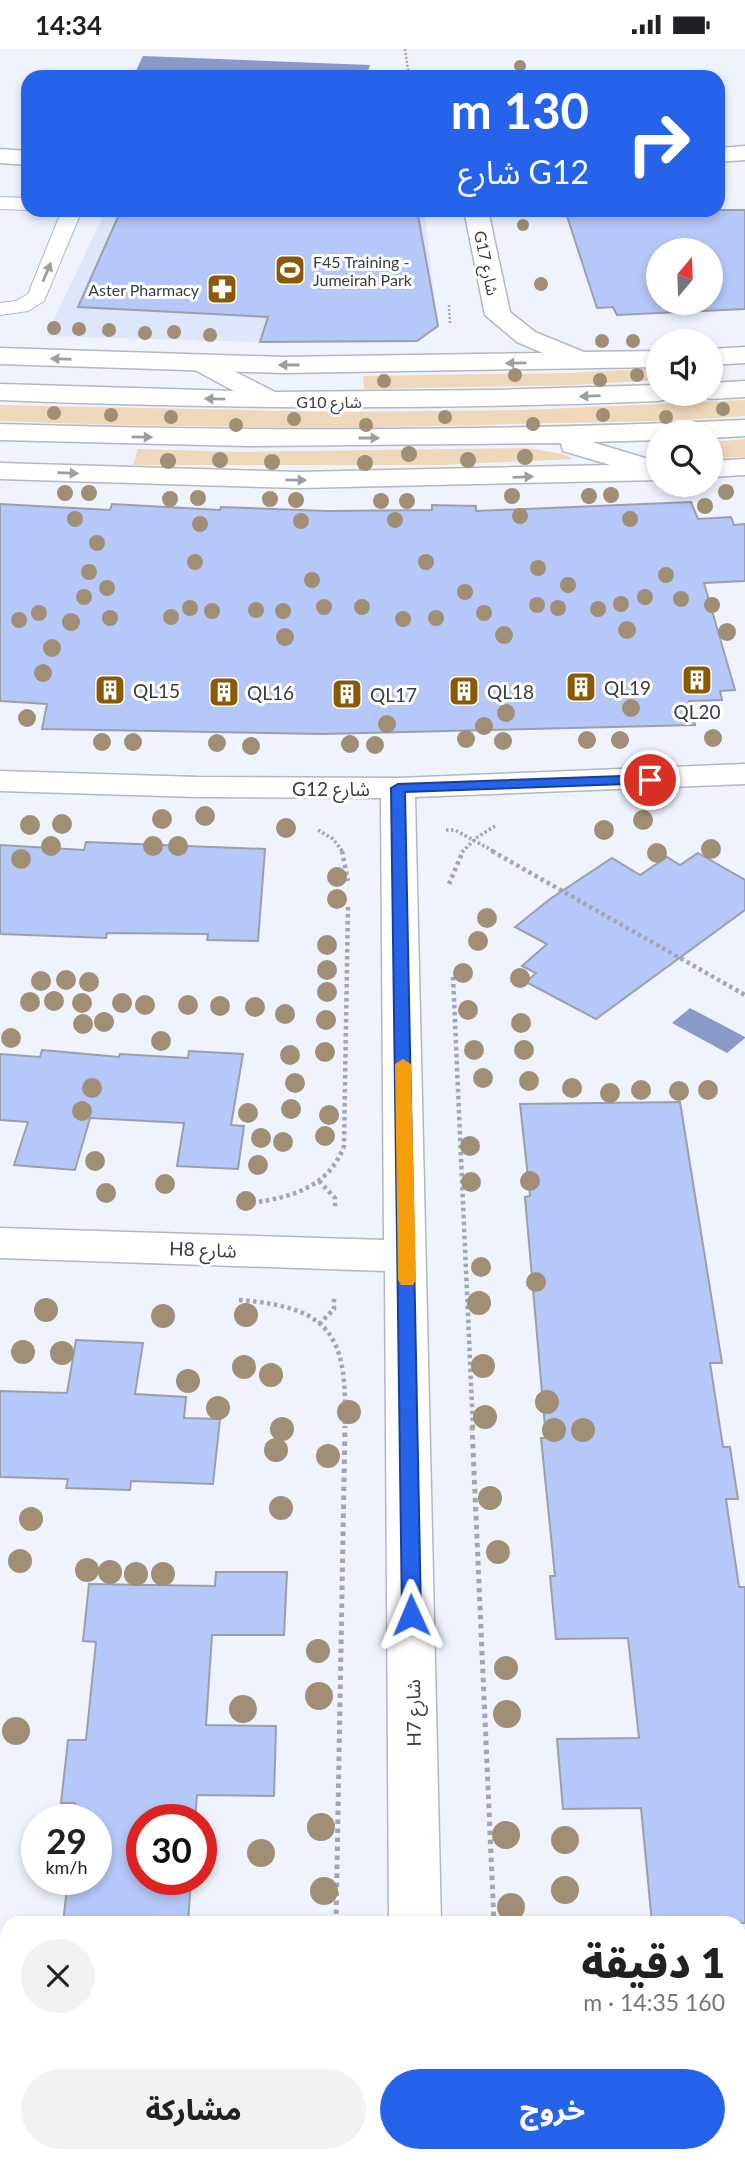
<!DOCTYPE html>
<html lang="ar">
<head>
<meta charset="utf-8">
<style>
  :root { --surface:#fff; --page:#f2f2f2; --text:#202124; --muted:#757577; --accent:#2563eb }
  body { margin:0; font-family:Lato,"Noto Sans Arabic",sans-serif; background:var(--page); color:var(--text); direction:rtl; height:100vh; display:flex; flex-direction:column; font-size:26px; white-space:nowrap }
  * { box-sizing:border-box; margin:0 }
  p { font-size:23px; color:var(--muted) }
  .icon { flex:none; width:38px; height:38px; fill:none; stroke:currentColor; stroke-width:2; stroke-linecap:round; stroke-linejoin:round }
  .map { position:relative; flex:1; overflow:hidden; direction:ltr }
  .details { position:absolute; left:0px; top:1867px; width:746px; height:247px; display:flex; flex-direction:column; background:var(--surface); border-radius:21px 21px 0 0; box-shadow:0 4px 10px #0003; direction:rtl }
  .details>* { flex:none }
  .hud { position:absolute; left:21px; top:21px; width:704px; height:147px; border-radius:21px; box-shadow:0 4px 10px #0003; direction:rtl; background:#2563eb; color:#fff; overflow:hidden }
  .needle { width:46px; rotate:19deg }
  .buttons { position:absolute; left:646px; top:189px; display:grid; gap:14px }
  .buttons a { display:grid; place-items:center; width:77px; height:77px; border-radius:50%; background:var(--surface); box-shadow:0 4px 10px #0003; font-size:35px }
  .speed { position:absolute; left:21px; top:1755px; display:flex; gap:14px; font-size:35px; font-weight:700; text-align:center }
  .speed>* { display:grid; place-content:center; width:91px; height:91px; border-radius:50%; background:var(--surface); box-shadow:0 4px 10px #0003; line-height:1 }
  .speed small { font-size:18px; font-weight:400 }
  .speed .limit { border:10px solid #d22; background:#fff; color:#111 }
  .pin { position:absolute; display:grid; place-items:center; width:60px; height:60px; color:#fff; margin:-30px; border:4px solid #fff; border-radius:50%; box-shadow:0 2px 7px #0007 }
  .me { position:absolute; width:77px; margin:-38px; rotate:359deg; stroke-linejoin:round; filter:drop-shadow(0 0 5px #0008) }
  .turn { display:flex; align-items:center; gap:24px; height:147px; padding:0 21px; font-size:32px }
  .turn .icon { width:91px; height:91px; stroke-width:2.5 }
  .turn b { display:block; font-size:49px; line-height:60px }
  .round { display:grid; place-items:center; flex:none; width:74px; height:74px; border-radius:37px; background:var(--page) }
  .overview { display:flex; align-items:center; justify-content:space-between; height:119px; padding:0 21px }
  h1 { font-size:42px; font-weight:800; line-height:52px }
  .button { display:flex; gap:14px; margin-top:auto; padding:14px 21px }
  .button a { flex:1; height:80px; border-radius:42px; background:var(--accent); color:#fff; font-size:28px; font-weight:800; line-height:80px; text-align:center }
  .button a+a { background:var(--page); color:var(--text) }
  .status { display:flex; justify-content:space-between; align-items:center; height:49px; padding:0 35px; background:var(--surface); direction:ltr }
  .status svg { height:19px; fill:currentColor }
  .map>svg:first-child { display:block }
  .built { fill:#dee6fb }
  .green { fill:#efd7ba }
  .water { fill:#8999c9 }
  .building { fill:#b6c7f9; stroke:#9b9fac; stroke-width:2; fill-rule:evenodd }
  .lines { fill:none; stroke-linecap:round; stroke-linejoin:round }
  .lane-casing { stroke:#b2b7c4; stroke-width:2 }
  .street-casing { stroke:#b2b7c4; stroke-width:3 }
  .secondary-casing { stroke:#b2b7c4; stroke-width:3 }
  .path-far3 { stroke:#a3a6af; stroke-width:2.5; stroke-dasharray:2 2; stroke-linecap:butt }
  .path-far2 { stroke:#a3a6af; stroke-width:3.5; stroke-dasharray:2.5 2.5; stroke-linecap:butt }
  .path-far1 { stroke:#a3a6af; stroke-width:4.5; stroke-dasharray:3.5 3.5; stroke-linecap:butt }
  .path { stroke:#a3a6af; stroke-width:5; stroke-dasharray:4.5 4.5; stroke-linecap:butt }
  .lane { fill:#fff; fill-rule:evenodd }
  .street { fill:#fff; fill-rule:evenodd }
  .secondary { fill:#fff; fill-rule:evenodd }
  .tree { fill:#a08f75 }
  .oneway { fill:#9c9ea0 }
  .route { fill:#2563eb; stroke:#184099; stroke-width:2 }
  .slow { fill:#f59e0b }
  .labels { text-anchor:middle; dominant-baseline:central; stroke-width:6; stroke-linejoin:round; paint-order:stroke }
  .far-poi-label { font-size:16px; fill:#3a3c42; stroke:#fff; text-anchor:start }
  .far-street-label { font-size:16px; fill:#3a3c42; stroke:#fff }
  .poi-label { font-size:19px; fill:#3a3c42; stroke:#fff; text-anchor:start }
  .street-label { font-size:19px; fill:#3a3c42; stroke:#fff }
</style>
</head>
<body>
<div class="status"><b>14:34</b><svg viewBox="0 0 49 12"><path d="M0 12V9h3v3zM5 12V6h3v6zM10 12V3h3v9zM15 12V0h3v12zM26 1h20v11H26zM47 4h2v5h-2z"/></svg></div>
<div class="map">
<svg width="745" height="2113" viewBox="0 0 745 2113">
  <rect width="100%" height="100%" fill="#eef3fe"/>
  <polygon class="built" points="106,161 424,161 438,277 417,292 260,293 46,287"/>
  <g class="green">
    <polygon points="658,319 658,331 573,336 364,340 363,327 569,324"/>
    <path d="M745,351V367C669,373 593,373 516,375C344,380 172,379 0,372V356L345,363L525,361Z"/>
    <polygon points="745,390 745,408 711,409 711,393"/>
    <polygon points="526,399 563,405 573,410 440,416 133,416 138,400 243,403"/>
  </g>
  <g class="water">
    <polygon points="143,7 370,16 366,28 133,28"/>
    <polygon points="690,959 745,988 745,989 727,1004 672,974"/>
  </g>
  <g class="building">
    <polygon points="121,161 417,161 438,277 417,292 260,293 268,268 78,258"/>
    <path d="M565,161H745V260L617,266L613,258L597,259ZM658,201H710V254H658Z"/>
    <polygon points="691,453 698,470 731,468 734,476 745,475 745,532 704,534 735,641 720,642 722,651 689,652 695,676 322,685 42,680 47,655 0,652 0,455 110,461 112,455 220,461 221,458 326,462 432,461 432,456 476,457 476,462"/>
    <polygon points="86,793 265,800 258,892 207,891 208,885 107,884 106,889 0,885 0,796 84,801"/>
    <polygon points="698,804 745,831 745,861 596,970 526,933 536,924 522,917 547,895 515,878 550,850 612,809 640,826 667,808 680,816"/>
    <polygon points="42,1001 119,1008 120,1005 188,1009 189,1002 243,1005 231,1076 244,1077 238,1120 177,1117 184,1074 90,1069 75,1121 14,1116 28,1073 0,1071 0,1005 40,1008"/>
    <polygon points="680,1053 722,1314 710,1314 723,1398 730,1398 738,1450 726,1450 739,1538 745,1538 745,1874 652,1874 641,1759 563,1760 557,1690 639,1689 628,1589 556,1590 550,1527 555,1527 541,1389 546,1389 525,1148 530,1147 520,1055"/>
    <polygon points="76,1291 143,1294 135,1345 186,1348 184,1369 220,1370 213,1435 131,1432 130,1441 66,1439 68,1430 0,1428 0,1342 67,1344"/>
    <polygon points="216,1523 287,1523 284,1586 212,1586 206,1676 276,1677 274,1747 197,1746 195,1771 142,1771 142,1830 191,1830 188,1874 63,1874 68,1830 96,1830 96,1771 73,1771 75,1754 61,1754 68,1691 86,1691 96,1593 83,1592 89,1535 215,1537"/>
  </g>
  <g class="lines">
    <g class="lane-casing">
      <g id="lane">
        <polygon points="0,148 28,149 28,161 0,160"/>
        <polygon points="62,161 82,161 44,252 28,262 0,266 0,254 16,252 28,245"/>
      </g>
    </g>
    <g class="street-casing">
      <g id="street">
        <polygon points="745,97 745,111 718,113 718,99"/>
        <polygon points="0,100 28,102 28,116 0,114"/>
        <polygon points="464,161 488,161 510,263 535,283 584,303 658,302 658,318 283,324 0,315 0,299 283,308 543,304 517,293 485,266"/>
        <polygon points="745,298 745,314 710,316 710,300"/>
        <polygon points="745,410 745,426 710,428 710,412"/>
        <polygon points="0,414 299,423 658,415 658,431 299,439 0,430"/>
        <polygon points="745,715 745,735 415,748 441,1874 389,1874 385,1222 0,1209 0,1179 384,1191 381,749 198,748 0,742 0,722 198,728 398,729"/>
        <rect x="390" y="2107" width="56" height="6"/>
      </g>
    </g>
    <g class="secondary-casing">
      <g id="secondary">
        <path d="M202,306L275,343L493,341L658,336V345H671L667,350L658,352C438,361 219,360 0,351V335L234,342L193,320L189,314L193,308Z"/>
        <polygon points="745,332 745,348 710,350 699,345 710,345 710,334"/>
        <path d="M745,371V387L710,389V383H658V391L592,393L658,413V430L563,402L561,394L247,397L0,391V375C248,383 497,382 745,371Z"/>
      </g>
    </g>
    <g class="path-far3">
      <polyline points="405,0 409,28"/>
      <polyline points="449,256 450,275"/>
    </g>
    <g class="path-far2">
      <polyline points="318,781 333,790 343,803"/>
      <polyline points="446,781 455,781 495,803"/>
      <polyline points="462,803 476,789 495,777"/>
    </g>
    <g class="path-far1">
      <polyline points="342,802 348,832"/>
      <polyline points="492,802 745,946"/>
      <polyline points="449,835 463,802"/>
      <polyline points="453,928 473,1379"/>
      <polyline points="319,1132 335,1149 335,1160"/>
      <path d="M252,1154C292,1148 329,1138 344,1097L348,855"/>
      <path d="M239,1251C335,1258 347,1290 345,1379"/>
      <polyline points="319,1275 334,1260 334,1249"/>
    </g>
    <g class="path">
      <polyline points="472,1377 494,1874"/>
      <polyline points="336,1874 345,1377"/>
      <polyline points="332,2107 332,2113"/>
      <polyline points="504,2107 504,2113"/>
    </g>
    <use href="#lane" class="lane"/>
    <use href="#street" class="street"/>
    <use href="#secondary" class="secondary"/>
  </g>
  <g class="tree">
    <circle cx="520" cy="17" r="6"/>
    <circle cx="523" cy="176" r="6"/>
    <circle cx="541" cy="235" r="7"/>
    <circle cx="54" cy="279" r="7"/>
    <circle cx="79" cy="280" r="7"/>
    <circle cx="109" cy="281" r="7"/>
    <circle cx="174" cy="283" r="7"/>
    <circle cx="145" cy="284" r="7"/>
    <circle cx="210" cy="286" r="7"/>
    <circle cx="602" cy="292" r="7"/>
    <circle cx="633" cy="292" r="7"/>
    <circle cx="515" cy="326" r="7"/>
    <circle cx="637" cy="326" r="7"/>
    <circle cx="600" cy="331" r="7"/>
    <circle cx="384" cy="332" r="7"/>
    <circle cx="723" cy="360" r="7"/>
    <circle cx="54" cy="364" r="7"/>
    <circle cx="111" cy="366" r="7"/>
    <circle cx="603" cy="366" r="7"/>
    <circle cx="171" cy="368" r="7"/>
    <circle cx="445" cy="368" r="7"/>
    <circle cx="666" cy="368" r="7"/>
    <circle cx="294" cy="370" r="7"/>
    <circle cx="533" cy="375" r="7"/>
    <circle cx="236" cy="376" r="7"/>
    <circle cx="366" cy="376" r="7"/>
    <circle cx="409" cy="405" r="8"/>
    <circle cx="525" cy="408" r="8"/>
    <circle cx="220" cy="411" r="8"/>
    <circle cx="468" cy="411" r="8"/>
    <circle cx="168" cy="412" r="8"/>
    <circle cx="272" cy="413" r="8"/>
    <circle cx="365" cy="414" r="8"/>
    <circle cx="726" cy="443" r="8"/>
    <circle cx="65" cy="444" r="8"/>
    <circle cx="89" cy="444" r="8"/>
    <circle cx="611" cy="446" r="8"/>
    <circle cx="512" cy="447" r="8"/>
    <circle cx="589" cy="447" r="8"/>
    <circle cx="198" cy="449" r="8"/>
    <circle cx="170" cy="450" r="8"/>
    <circle cx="270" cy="450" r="8"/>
    <circle cx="296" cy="451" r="8"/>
    <circle cx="381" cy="452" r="8"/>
    <circle cx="407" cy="452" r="8"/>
    <circle cx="705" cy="457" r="8"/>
    <circle cx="520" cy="467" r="8"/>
    <circle cx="75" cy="470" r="8"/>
    <circle cx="630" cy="470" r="8"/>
    <circle cx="395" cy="471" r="8"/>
    <circle cx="301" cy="472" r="8"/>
    <circle cx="200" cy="475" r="8"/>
    <circle cx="97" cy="494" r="8"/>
    <circle cx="195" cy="513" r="8"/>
    <circle cx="426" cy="513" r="8"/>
    <circle cx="538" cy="519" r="8"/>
    <circle cx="89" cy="523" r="8"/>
    <circle cx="666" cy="526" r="8"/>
    <circle cx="312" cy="531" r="8"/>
    <circle cx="568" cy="536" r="8"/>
    <circle cx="107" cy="539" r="8"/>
    <circle cx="465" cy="543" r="8"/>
    <circle cx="84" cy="548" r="8"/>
    <circle cx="645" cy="548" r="8"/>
    <circle cx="681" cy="550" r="8"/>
    <circle cx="621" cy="555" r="8"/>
    <circle cx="537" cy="556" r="8"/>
    <circle cx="712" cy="556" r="8"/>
    <circle cx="324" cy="558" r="8"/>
    <circle cx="362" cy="558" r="8"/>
    <circle cx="190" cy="559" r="8"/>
    <circle cx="558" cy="559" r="8"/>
    <circle cx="598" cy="560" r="8"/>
    <circle cx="256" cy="561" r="8"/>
    <circle cx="212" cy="562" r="8"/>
    <circle cx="283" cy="562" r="8"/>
    <circle cx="39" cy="564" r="8"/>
    <circle cx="484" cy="564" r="8"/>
    <circle cx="171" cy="568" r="8"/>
    <circle cx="110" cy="569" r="8"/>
    <circle cx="436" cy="569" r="8"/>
    <circle cx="403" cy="570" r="8"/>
    <circle cx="19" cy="571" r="8"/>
    <circle cx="71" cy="573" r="9"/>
    <circle cx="627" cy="581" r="9"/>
    <circle cx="727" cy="583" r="9"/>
    <circle cx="504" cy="586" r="9"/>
    <circle cx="285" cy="588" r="9"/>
    <circle cx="52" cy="599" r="9"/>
    <circle cx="43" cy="624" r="9"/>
    <circle cx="631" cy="659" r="9"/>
    <circle cx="506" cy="664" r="9"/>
    <circle cx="27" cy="669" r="9"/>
    <circle cx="387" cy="675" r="9"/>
    <circle cx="484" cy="677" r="9"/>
    <circle cx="713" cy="689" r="9"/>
    <circle cx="466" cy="690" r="9"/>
    <circle cx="587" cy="691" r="9"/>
    <circle cx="620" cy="691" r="9"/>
    <circle cx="503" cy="692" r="9"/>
    <circle cx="102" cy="693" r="9"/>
    <circle cx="133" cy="693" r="9"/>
    <circle cx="217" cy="694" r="9"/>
    <circle cx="350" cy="695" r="9"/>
    <circle cx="375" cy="696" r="9"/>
    <circle cx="251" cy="697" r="9"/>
    <circle cx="205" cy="767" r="10"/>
    <circle cx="162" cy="770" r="10"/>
    <circle cx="643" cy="771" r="10"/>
    <circle cx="62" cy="775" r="10"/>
    <circle cx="30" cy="776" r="10"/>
    <circle cx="286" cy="779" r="10"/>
    <circle cx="604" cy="781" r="10"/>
    <circle cx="51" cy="797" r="10"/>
    <circle cx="153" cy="797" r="10"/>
    <circle cx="178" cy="797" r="10"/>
    <circle cx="711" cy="800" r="10"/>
    <circle cx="657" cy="804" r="10"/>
    <circle cx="21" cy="810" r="10"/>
    <circle cx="337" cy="828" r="10"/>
    <circle cx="337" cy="850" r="10"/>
    <circle cx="487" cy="869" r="10"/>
    <circle cx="478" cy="892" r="10"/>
    <circle cx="327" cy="896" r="10"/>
    <circle cx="327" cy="921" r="10"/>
    <circle cx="463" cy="924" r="10"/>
    <circle cx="520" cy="929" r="10"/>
    <circle cx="66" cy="931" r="10"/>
    <circle cx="41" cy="932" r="10"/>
    <circle cx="89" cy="933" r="10"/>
    <circle cx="327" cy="943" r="10"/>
    <circle cx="54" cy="952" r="10"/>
    <circle cx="30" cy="953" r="10"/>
    <circle cx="82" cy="954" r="10"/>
    <circle cx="122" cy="954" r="10"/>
    <circle cx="145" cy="956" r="10"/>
    <circle cx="188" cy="956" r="10"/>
    <circle cx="220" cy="957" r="10"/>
    <circle cx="255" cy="958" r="10"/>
    <circle cx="468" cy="961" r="10"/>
    <circle cx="285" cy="965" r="10"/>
    <circle cx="326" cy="971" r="10"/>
    <circle cx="104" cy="973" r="10"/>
    <circle cx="521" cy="974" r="10"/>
    <circle cx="83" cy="975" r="10"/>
    <circle cx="11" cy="989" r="10"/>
    <circle cx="161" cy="992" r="10"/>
    <circle cx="474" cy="1001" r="10"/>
    <circle cx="524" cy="1001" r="10"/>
    <circle cx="325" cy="1003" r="10"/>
    <circle cx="290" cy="1006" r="10"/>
    <circle cx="483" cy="1029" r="10"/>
    <circle cx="529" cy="1032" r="10"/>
    <circle cx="295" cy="1034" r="10"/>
    <circle cx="92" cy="1039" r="10"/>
    <circle cx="572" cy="1039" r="10"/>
    <circle cx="641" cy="1041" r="10"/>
    <circle cx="708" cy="1041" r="10"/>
    <circle cx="679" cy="1042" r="10"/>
    <circle cx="610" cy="1044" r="10"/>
    <circle cx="291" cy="1060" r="10"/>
    <circle cx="82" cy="1062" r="10"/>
    <circle cx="248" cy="1064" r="10"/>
    <circle cx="329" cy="1066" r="10"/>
    <circle cx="325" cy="1087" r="10"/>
    <circle cx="261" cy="1089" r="10"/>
    <circle cx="283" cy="1093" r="10"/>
    <circle cx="470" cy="1097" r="10"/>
    <circle cx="95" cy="1112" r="10"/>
    <circle cx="258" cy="1116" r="10"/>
    <circle cx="530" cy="1132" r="10"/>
    <circle cx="471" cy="1133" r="10"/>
    <circle cx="165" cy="1135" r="10"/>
    <circle cx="106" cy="1144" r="10"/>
    <circle cx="246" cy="1152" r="10"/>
    <circle cx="481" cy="1218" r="10"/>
    <circle cx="536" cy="1233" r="10"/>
    <circle cx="479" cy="1254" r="12"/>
    <circle cx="46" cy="1261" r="12"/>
    <circle cx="246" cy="1266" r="12"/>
    <circle cx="163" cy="1267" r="12"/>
    <circle cx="23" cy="1303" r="12"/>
    <circle cx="62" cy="1304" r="12"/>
    <circle cx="483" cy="1317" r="12"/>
    <circle cx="244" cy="1318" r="12"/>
    <circle cx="271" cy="1326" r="12"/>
    <circle cx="188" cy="1332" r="12"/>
    <circle cx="547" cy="1353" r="12"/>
    <circle cx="218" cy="1359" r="12"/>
    <circle cx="349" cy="1363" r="12"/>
    <circle cx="485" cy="1368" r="12"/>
    <circle cx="282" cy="1380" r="12"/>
    <circle cx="554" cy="1381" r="12"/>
    <circle cx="583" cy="1381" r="12"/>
    <circle cx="276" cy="1401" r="12"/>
    <circle cx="328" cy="1407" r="12"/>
    <circle cx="490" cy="1449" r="12"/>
    <circle cx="281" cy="1459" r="12"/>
    <circle cx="31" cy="1470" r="12"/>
    <circle cx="498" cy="1503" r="12"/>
    <circle cx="20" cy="1512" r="12"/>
    <circle cx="87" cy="1521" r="12"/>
    <circle cx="110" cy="1523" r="12"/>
    <circle cx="136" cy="1525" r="12"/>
    <circle cx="163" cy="1525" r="12"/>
    <circle cx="318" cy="1602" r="12"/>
    <circle cx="506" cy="1619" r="12"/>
    <circle cx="319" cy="1647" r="14"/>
    <circle cx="243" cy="1660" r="14"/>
    <circle cx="507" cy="1665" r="14"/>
    <circle cx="16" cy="1682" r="14"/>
    <circle cx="321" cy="1778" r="14"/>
    <circle cx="506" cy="1786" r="14"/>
    <circle cx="565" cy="1791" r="14"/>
    <circle cx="261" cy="1804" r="14"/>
    <circle cx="565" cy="1841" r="14"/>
    <circle cx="324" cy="1842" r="14"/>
    <circle cx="511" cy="1858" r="14"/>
  </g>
  <defs><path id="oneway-solid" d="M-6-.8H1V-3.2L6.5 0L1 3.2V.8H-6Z" transform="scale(1.75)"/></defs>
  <g class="oneway">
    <use href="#oneway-solid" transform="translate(47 223) rotate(-67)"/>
    <use href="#oneway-solid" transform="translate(61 310) rotate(-178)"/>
    <use href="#oneway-solid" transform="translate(516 314) rotate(179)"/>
    <use href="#oneway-solid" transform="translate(289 316) rotate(-180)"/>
    <use href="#oneway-solid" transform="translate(590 347) rotate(178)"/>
    <use href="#oneway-solid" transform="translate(215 350) rotate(-179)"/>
    <use href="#oneway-solid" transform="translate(142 388) rotate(1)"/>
    <use href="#oneway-solid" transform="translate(369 389)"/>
    <use href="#oneway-solid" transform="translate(68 424) rotate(2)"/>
    <use href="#oneway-solid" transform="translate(523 428) rotate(-2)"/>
    <use href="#oneway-solid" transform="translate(296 431) rotate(1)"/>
  </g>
  <polygon class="route" points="650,726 654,728 654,734 405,743 421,1566 418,1572 411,1575 405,1572 402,1566 391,739 398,735"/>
  <polygon class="slow" points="403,1010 411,1015 416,1231 413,1236 401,1236 398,1231 395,1015"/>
  <defs>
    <g id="stadium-square" transform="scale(1.575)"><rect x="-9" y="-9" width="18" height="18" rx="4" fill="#8b5902" stroke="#fff"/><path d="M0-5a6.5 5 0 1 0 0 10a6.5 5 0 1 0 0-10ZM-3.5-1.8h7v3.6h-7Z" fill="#fff"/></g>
    <g id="pharmacy-square" transform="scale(1.575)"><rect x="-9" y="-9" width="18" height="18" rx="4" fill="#8b5902" stroke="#fff"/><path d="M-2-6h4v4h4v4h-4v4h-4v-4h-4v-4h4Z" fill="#fff"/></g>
    <g id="building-square" transform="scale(1.575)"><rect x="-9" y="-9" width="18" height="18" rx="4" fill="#8b5902" stroke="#fff"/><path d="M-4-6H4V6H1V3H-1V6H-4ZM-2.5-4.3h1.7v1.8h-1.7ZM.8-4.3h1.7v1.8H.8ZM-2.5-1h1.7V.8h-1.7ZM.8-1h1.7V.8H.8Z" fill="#fff"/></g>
  </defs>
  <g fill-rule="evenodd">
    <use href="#stadium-square" x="290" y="221"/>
    <use href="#pharmacy-square" x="222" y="240"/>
    <use href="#building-square" x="697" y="631"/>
    <use href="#building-square" x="581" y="638"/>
    <use href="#building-square" x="110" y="641"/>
    <use href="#building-square" x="464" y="642"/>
    <use href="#building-square" x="224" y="643"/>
    <use href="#building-square" x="347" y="645"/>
  </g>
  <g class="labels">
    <g class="far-poi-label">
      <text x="313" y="212">F45 Training -<tspan x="313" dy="18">Jumeirah Park</tspan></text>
      <text x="199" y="240" text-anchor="end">Aster Pharmacy</text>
    </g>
    <g class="far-street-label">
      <text transform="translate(487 214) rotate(78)">G17 شارع</text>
      <text x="329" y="352">G10 شارع</text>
    </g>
    <g class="poi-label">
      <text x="604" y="638">QL19</text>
      <text x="133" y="641">QL15</text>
      <text x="487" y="642">QL18</text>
      <text x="247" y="643">QL16</text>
      <text x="370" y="645">QL17</text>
      <text x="697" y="662" text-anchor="middle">QL20</text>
    </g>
    <g class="street-label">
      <text x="331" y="739">G12 شارع</text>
      <text transform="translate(203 1200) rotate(2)">H8 شارع</text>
      <text transform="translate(413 1664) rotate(-91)">H7 شارع</text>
    </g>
  </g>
</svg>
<div class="buttons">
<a><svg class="needle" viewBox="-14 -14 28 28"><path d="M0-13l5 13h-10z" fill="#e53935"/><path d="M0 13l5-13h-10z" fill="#757577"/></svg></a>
<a><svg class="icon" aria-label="sound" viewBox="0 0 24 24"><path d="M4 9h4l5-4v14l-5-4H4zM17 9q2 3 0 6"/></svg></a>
<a><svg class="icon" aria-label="search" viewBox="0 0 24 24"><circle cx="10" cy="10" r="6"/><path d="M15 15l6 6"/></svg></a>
</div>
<div class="speed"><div>29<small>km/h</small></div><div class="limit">30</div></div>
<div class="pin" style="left:650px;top:731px;background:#d93025"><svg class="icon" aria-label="arrive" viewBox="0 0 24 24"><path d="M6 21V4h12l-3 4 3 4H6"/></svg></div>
<svg class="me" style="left:411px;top:1566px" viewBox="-20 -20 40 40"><path d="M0-17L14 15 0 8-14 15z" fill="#2563eb" stroke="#fff" stroke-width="4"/></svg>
<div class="hud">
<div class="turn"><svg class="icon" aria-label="right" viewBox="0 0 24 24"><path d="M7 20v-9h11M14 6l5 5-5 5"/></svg><div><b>130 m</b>G12 شارع</div></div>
</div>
<section class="details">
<div class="overview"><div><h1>1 دقيقة</h1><p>160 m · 14:35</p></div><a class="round"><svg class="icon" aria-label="close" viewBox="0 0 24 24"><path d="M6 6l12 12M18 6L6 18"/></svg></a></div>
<div class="button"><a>خروج</a><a>مشاركة</a></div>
</section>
</div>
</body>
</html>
